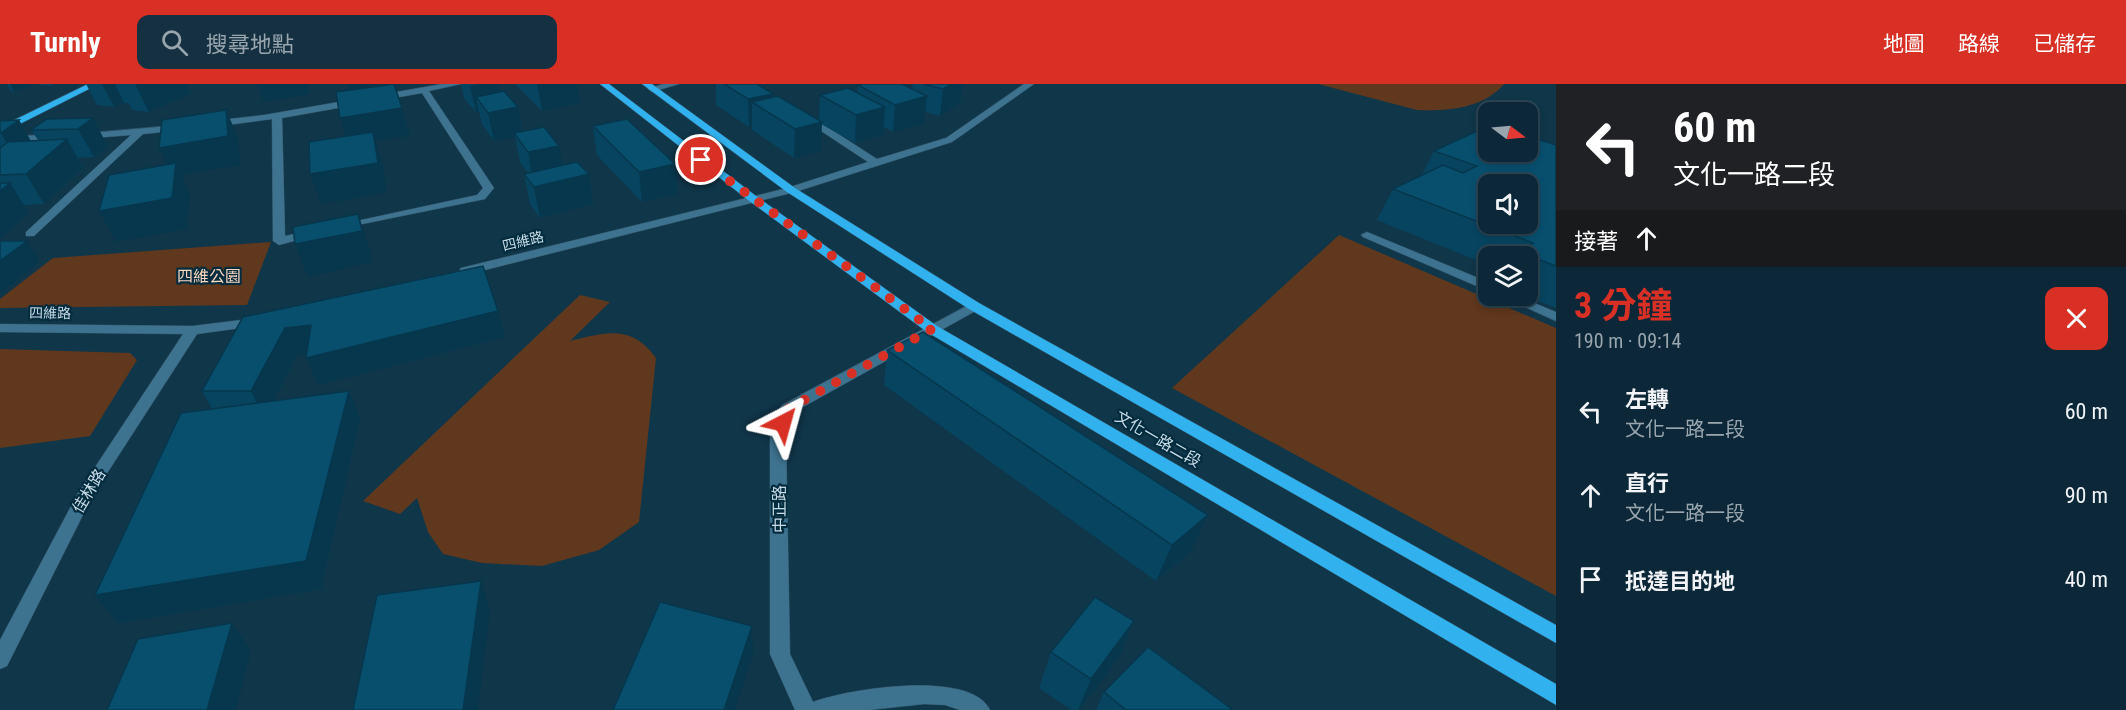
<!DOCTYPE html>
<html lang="zh-TW">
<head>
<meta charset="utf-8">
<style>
  :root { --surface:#0c2838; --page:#153040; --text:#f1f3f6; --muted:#9aa6ae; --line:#2c4453; --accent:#d93025 }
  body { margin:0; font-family:"Roboto Condensed","Noto Sans TC",sans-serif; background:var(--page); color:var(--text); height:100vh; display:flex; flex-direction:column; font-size:22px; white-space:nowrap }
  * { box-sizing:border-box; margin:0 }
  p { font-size:20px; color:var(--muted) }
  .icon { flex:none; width:33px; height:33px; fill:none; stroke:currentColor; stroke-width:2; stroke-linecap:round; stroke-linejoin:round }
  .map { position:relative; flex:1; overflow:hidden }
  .sheet { display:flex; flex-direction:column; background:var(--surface); width:570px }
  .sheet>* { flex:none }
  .top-card { background:#202124; color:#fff; overflow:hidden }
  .needle { width:39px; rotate:106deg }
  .fabs { position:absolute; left:1478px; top:18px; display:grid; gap:12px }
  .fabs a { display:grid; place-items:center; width:60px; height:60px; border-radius:12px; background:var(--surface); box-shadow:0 3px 9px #0003,0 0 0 2px var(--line); font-size:30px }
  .pin { position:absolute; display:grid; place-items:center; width:51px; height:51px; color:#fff; margin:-26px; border:3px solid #fff; border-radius:50%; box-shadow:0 2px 6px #0007 }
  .me { position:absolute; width:66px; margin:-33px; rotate:39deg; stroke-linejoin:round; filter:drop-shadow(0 0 4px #0008) }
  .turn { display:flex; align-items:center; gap:21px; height:126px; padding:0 18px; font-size:27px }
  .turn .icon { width:78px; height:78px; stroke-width:2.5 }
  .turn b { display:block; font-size:42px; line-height:51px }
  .then { display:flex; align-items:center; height:57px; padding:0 18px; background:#0003; gap:12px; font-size:22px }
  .round { display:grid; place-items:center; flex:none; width:63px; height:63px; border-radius:12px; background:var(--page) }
  .summary { display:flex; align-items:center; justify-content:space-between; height:102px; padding:0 18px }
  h1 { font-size:36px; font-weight:700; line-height:45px; color:var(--accent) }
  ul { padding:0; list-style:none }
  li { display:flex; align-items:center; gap:18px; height:84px; padding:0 18px }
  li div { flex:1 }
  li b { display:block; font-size:22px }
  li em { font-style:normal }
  header { display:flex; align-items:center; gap:36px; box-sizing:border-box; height:84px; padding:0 30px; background:var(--accent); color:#fff }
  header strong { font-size:28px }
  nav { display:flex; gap:33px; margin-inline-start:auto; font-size:21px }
  .search { width:420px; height:54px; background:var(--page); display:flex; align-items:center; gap:15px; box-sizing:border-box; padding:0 21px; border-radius:12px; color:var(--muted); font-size:22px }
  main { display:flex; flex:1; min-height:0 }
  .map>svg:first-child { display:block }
  .green { fill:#5f381d }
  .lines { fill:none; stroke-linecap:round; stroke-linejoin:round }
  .minor-casing { stroke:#315466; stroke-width:1 }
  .major-casing { stroke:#315466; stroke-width:1 }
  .minor { fill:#3e7390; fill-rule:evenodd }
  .major { fill:#31b1ed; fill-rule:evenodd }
  .wall { fill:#07445f }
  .shaded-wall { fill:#06374d }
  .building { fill:#084f6e; stroke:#06374d; stroke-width:1.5; fill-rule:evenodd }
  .route { stroke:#d93025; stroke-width:10; stroke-dasharray:0 18 }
  .labels { text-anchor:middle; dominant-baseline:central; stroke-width:4.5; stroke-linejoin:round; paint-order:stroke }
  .far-street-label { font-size:14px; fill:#c7dbe7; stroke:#032c3f }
  .park-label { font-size:16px; fill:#fbd6be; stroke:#032c3f }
  .street-label { font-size:16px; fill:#c7dbe7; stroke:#032c3f }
</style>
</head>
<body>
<header>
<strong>Turnly</strong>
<div class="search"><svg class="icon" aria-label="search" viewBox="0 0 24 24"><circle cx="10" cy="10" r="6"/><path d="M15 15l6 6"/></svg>搜尋地點</div>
<nav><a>地圖</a><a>路線</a><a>已儲存</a></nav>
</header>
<main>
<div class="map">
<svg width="1556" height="626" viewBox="0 0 1556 626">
  <rect width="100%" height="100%" fill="#10364a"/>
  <g class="green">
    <path d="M1318,0H1504C1483,25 1447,27 1417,26Z"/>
    <polygon points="1339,151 1556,244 1556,512 1172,304"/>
    <polygon points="271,158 247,221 0,224 0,215 53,174"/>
    <path d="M580,211L610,218L570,257C605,248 632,240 656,274L639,438L599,466L542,482L482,479L443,470L428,448L417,414L400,430L363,417Z"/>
    <polygon points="0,265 130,269 137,276 90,352 0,364"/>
  </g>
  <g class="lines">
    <g class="minor-casing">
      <g id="minor">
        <polygon points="442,0 461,0 429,7 494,104 485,115 338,145 338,141 477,111 483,104 422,9 282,34 285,152 312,146 318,149 316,151 279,161 273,157 272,35 212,43 207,40 212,37 264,31"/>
        <polygon points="663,0 679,0 652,8 648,5"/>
        <polygon points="1024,0 1034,0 952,58 795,108 465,191 459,187 461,184 787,104 868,78 812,41 812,37 818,37 877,75 946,54"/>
        <polygon points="180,41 185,44 183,46 143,50 34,152 26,152 26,148 131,51 81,55 78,54 78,50"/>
        <polygon points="57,50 60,51 60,55 0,59 0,53"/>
        <polygon points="1367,148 1488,198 1488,207 1363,153 1361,151"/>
        <polygon points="1501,212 1517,212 1556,228 1556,237"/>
        <path d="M974,218L979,219L981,222L979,225L794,328L786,354L790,570L813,618C847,605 971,585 990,626H960L945,621L924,620L869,626H795L770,570V354L779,325L782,321Z"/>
        <polygon points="258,234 263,235 265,238 263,241 197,250 93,411 7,582 0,585 0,556 78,409 183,250 0,248 0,240 192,242"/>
      </g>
    </g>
    <g class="major-casing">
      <g id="major">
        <polygon points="88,0 99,0 0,50 0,43"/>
        <polygon points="600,0 609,0 756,112 937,242 1556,600 1556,621 927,248 748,116"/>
        <polygon points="642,0 652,0 795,104 979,219 1556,541 1556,559 969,225 787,108"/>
      </g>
    </g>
    <use href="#minor" class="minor"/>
    <use href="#major" class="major"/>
  </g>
  <g class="wall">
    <polygon points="7,0 55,0 50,2 34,0 14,8 11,7"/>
    <polygon points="86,0 187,0 191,9 149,28 132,26 129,19 124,19 114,23 97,21"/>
    <polygon points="461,0 498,0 500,8 518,23 523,48 563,81 589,90 593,120 540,134 530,120 524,90 528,89 520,78 515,53 494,57 482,40 479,28 476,28 464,14"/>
    <polygon points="515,0 577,0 580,19 542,27"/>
    <polygon points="716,0 757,0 773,10 773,13 819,37 820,11 857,9 858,1 912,5 913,0 963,0 960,19 940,32 925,28 924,40 893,48 884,43 883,51 855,59 821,40 821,67 794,74 752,46 752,42 749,43 716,21"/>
    <polygon points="93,34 108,63 94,73 78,74 83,84 44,120 24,121 29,129 0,155 0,37 19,36 31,57 38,56 31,46"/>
    <polygon points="593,42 675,80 678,110 642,118 597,71"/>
    <polygon points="1556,61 1556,224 1526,212 1527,212 1527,172 1488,172 1488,181 1377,136 1393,105 1422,91 1434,67"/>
    <polygon points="498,227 505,253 318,301 306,270 297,271 274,317 349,307 360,335 321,505 118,539 95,511 212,325 202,307 243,233"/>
    <polygon points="887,266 1191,467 1156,497 884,301"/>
    <polygon points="1134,537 1119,573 1080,626 1071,626 1039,604 1051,568"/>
    <polygon points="1104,608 1233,626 1096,626"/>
  </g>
  <g class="shaded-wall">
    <polygon points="10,0 34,0 14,8"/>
    <polygon points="102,0 115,0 124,19 114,23"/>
    <polygon points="135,0 187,0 191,9 149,28"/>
    <polygon points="257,0 307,0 310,10 264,18"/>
    <polygon points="349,0 378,0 350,5"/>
    <polygon points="478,0 498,0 503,23 476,13 479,28 476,28 470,2"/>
    <polygon points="537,0 577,0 580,19 542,27"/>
    <polygon points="952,0 963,0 960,19 940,32 943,5"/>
    <polygon points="773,10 773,32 752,18 752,42 749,43 748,15"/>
    <polygon points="927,12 924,40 893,48 895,21"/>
    <polygon points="518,23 523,51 514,49 515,53 494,57 488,29"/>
    <polygon points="885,23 883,51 855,59 856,31"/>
    <polygon points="402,24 410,52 376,57 382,77 387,109 321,120 310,90 349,62 340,34"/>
    <polygon points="226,26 238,53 240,81 182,91 190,109 187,145 116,158 99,127 173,93 159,64"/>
    <polygon points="93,34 108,63 94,73 78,45"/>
    <polygon points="19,36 35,65 18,78 1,49"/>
    <polygon points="822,38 821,67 794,74 795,45"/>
    <polygon points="67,55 83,84 44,120 26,90"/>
    <polygon points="559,62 564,91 533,97 528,68"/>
    <polygon points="675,80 678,110 642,118 639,88"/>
    <polygon points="589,90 593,120 540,134 534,103"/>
    <polygon points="10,99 29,129 0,155 0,107"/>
    <polygon points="358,130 369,162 373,178 308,193 295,160"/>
    <polygon points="27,157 40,178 0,209 0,177"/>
    <polygon points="498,227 505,253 318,301 306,274"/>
    <polygon points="311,241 322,268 297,271 265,335 251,307 285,244"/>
    <polygon points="349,307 360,335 321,505 118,539 95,511"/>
    <polygon points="1208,431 1191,467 1156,497 1172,461"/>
    <polygon points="481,497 490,526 478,626 463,626"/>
    <polygon points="1134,537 1119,573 1080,626 1078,626 1091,595"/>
    <polygon points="232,539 251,567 236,626 207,626"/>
    <polygon points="752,542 753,570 735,626 724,626"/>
  </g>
  <g class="building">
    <polygon points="394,0 402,24 340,34 336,8"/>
    <polygon points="724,0 757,0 773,10 748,15"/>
    <polygon points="863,0 902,0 927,12 895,21 858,1"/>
    <polygon points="923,0 952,0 943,5"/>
    <polygon points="848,4 885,23 856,31 820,11"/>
    <polygon points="504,7 518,23 488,29 476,13"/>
    <polygon points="778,12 822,38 795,45 752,18"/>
    <polygon points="226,26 228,52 159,64 162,36"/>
    <polygon points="93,34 78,45 31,46 47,35"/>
    <polygon points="627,35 675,80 639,88 593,42"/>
    <polygon points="19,36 1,49 0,49 0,37"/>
    <path d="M1488,42V68H1527V52L1556,61V182L1519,168L1533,159L1393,105L1443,81L1463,89L1477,82L1434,67ZM1488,100H1527V140H1488Z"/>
    <polygon points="544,43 559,62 528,68 514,49"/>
    <polygon points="373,48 378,79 310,90 309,58"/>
    <polygon points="67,55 26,90 0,91 0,64 8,58"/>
    <polygon points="577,78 589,90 534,103 524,90"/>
    <polygon points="176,79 172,114 99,127 109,91"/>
    <polygon points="0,99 10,99 0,107"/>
    <polygon points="358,130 362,147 295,160 293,143"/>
    <polygon points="0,157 27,157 0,177"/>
    <polygon points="483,182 498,227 306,274 311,241 285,244 251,307 202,307 243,233"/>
    <polygon points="923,248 1208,431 1172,461 887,266"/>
    <polygon points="349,307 306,477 95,511 181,329"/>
    <polygon points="481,497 463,626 353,626 377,511"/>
    <polygon points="1095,513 1134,537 1091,595 1051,568"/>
    <polygon points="660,518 752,542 724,626 613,626"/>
    <polygon points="232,539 207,626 107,626 138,555"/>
    <polygon points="1148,563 1233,626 1126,626 1104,608"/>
  </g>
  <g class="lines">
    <polyline class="route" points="701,76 932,245 788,325 783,339"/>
  </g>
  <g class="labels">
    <g class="far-street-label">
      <text transform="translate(523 157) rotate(-14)">四維路</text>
      <text transform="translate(50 229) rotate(1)">四維路</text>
    </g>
    <g class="park-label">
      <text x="209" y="192">四維公園</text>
    </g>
    <g class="street-label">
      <text transform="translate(1158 355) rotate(30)">文化一路二段</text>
      <text transform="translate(89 407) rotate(-59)">佳林路</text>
      <text transform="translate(779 425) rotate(-90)">中正路</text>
    </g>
  </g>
</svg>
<div class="fabs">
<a><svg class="needle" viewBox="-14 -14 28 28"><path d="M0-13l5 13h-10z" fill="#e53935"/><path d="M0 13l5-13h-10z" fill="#9aa6ae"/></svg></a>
<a><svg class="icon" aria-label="sound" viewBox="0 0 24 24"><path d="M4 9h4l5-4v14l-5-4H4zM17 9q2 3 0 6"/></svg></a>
<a><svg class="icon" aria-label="layers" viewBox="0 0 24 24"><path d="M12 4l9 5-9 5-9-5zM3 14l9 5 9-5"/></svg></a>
</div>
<div class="pin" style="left:701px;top:76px;background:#d93025"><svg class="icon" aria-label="arrive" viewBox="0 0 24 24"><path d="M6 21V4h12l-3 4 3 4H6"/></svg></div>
<svg class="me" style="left:783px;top:339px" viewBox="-20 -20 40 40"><path d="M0-17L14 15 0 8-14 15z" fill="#d93025" stroke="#fff" stroke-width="4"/></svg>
</div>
<section class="sheet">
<div class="top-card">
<div class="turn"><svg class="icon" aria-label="left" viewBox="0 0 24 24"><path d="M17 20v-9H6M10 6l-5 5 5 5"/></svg><div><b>60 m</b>文化一路二段</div></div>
<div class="then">接著<svg class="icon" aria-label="ahead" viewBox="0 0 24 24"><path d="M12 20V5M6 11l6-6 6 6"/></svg></div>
</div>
<div class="summary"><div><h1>3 分鐘</h1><p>190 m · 09:14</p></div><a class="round" style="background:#d93025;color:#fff"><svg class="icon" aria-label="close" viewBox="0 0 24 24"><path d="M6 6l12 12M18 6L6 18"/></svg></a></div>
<ul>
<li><svg class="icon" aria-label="left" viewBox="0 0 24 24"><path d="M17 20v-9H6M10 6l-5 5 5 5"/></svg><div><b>左轉</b><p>文化一路二段</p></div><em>60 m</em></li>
<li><svg class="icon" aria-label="ahead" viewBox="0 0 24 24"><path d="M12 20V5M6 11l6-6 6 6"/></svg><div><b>直行</b><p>文化一路一段</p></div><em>90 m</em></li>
<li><svg class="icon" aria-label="arrive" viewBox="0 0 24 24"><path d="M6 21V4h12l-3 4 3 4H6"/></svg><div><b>抵達目的地</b></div><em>40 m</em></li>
</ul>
</section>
</main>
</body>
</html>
